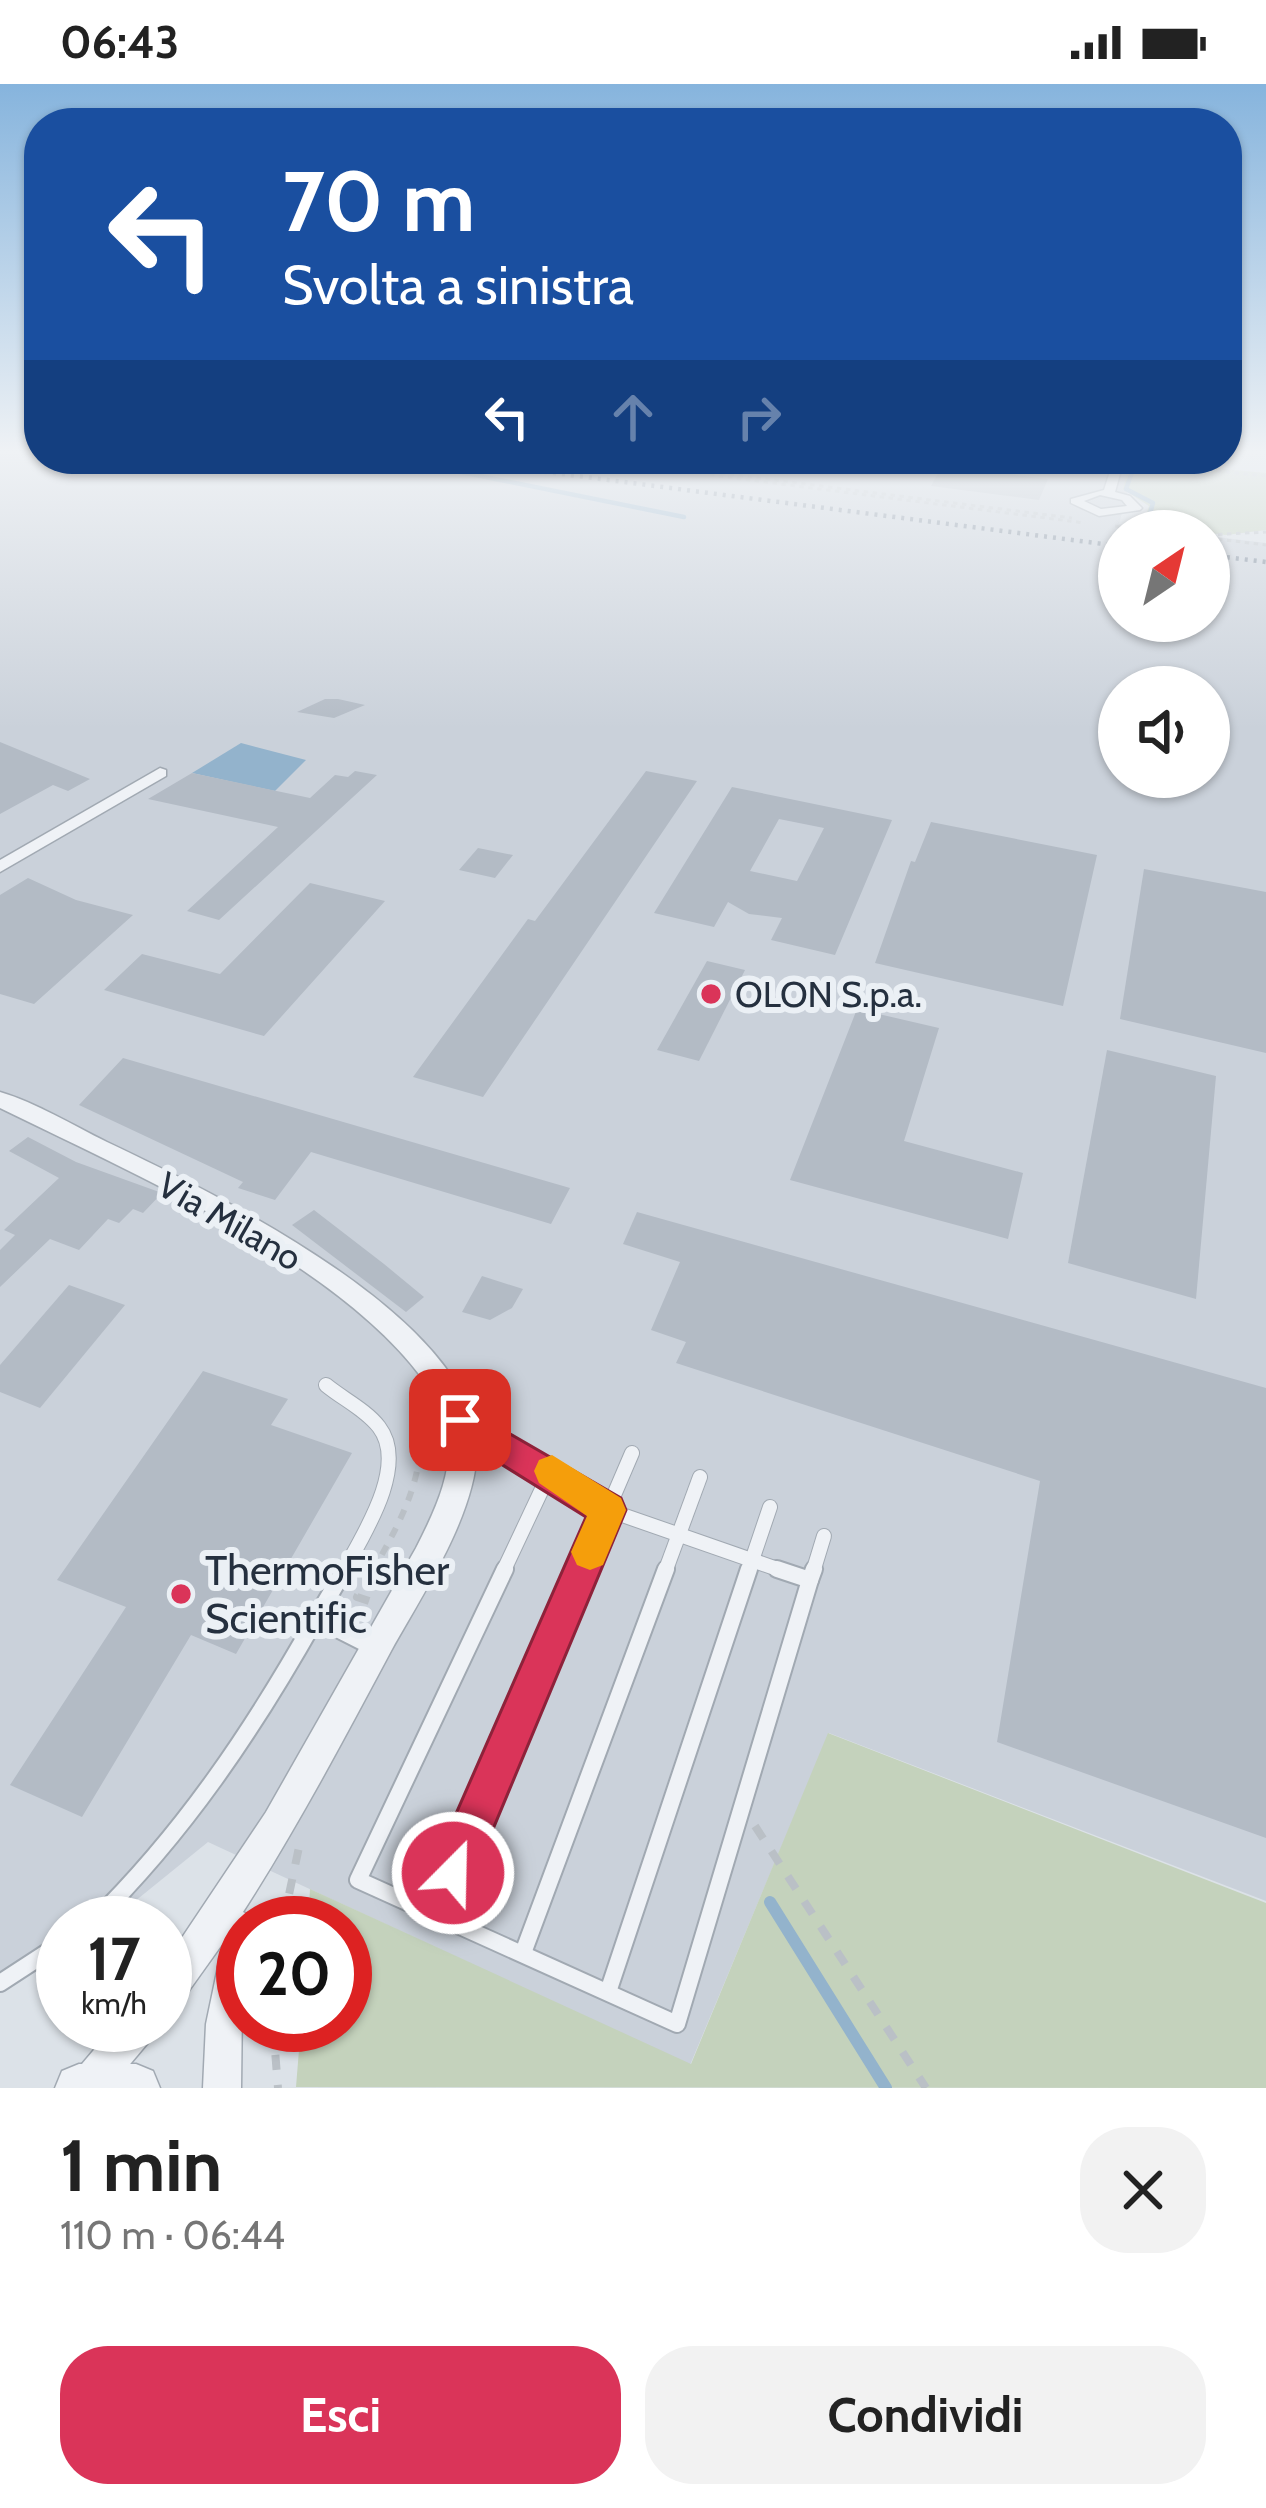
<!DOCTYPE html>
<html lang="it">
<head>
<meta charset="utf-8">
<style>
  :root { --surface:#fff; --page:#f2f2f2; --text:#222; --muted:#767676; --accent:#da3459 }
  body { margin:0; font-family:Cabin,sans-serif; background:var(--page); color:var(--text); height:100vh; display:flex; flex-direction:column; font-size:45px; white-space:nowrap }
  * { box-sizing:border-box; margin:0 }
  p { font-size:39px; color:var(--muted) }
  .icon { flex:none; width:66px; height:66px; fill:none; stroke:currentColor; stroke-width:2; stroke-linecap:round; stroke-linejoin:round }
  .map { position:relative; height:2004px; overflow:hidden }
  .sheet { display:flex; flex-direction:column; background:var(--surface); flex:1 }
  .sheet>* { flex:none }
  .banner { position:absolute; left:24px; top:24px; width:1218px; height:366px; border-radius:48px; box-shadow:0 3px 9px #0004; background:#1a4fa0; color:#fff; overflow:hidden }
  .needle { width:78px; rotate:35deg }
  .fabs { position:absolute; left:1098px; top:426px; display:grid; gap:24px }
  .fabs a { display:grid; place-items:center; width:132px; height:132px; border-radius:50%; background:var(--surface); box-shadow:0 3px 9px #0004; font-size:60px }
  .speed { position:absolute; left:36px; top:1812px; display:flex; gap:24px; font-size:60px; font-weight:700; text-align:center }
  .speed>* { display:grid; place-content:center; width:156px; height:156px; border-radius:50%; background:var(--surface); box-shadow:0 3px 9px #0004; line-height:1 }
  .speed small { font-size:30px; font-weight:400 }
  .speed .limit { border:18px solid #d22; background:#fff; color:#111 }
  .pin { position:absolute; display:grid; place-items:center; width:102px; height:102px; color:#fff; margin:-51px; border-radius:24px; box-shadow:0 6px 18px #0006 }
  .me { position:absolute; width:132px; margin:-66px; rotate:23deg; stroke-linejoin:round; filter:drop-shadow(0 0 9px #0008) }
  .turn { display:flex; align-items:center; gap:42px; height:252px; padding:0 60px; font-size:54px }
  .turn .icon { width:156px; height:156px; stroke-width:2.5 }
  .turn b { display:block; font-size:84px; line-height:102px }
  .lanes { display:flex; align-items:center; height:114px; padding:0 60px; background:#0003; justify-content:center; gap:60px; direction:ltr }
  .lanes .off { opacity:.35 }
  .round { display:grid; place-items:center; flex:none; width:126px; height:126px; border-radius:48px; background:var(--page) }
  .summary { display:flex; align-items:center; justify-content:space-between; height:204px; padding:0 60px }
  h1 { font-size:72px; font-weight:800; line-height:90px }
  .cta { display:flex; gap:24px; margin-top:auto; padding:24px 60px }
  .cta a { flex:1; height:138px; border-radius:48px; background:var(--accent); color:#fff; font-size:48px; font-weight:800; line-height:138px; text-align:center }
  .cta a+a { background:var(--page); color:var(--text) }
  .status { display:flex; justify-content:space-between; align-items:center; height:84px; padding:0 60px; background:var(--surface); direction:ltr }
  .status svg { height:33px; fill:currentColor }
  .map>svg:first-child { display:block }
  .built { fill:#cad1da; fill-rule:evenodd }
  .green { fill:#c4d2bc }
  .water { fill:#93b3cc }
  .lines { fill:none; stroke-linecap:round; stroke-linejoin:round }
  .stream-far1 { stroke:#93b3cc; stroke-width:4.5 }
  .stream { stroke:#93b3cc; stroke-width:12 }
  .building { fill:#b3bbc5; fill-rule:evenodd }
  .service-far1-casing { stroke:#a1a9b2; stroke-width:16 }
  .service-casing { stroke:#a1a9b2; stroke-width:20 }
  .minor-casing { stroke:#a1a9b2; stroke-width:3 }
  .tertiary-casing { stroke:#a1a9b2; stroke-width:3 }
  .path-far2 { stroke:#bac0c6; stroke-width:3; stroke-dasharray:4.5 4.5; stroke-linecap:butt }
  .path-far1 { stroke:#bac0c6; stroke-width:6; stroke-dasharray:10 10; stroke-linecap:butt }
  .path { stroke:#bac0c6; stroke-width:8; stroke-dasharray:15 15; stroke-linecap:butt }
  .service-far1 { stroke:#eff2f6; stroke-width:14 }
  .service { stroke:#eff2f6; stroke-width:16 }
  .minor { fill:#eff2f6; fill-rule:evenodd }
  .tertiary { fill:#eff2f6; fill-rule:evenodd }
  .rail { stroke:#748293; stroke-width:4.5; stroke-dasharray:3 6; stroke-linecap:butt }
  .route { fill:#da3459; stroke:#8e223a; stroke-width:3 }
  .slow { fill:#f59e0b }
  .poi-dot { fill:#da3459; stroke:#ebf0f5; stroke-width:4.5 }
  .labels { text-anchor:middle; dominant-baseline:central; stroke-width:12; stroke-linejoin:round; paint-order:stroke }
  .poi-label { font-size:36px; fill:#25303f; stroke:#ebf0f5; text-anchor:start }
  .street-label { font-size:36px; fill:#25303f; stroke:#ebf0f5 }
  .near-poi-label { font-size:42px; fill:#25303f; stroke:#ebf0f5; text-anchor:start }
</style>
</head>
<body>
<div class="status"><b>06:43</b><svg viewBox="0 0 49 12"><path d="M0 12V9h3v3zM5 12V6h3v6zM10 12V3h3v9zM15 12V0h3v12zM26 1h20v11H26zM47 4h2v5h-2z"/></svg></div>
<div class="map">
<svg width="1266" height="2004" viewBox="0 0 1266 2004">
  <rect width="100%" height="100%" fill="#dce2e8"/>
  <path class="built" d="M0,365H39V375H1136L1119,440L1170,447H1119V537H1209V452L1266,459V1817L829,1649L690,1981L208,1758L108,1839H63L62,1876L0,1888ZM1119,603H1209V693H1119Z"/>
  <g class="green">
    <polygon points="1130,376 1266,389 1266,446 1226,451 1142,441 1149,422 1123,405"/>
    <polygon points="828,1649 1266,1819 1266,2004 296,2003 301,1941 345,1941 345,1839 308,1839 310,1805 691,1980"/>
  </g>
  <polygon class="water" points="241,659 306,676 275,707 192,689"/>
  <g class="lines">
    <g class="stream-far1">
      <polyline points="406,377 684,433"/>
      <polyline points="1135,380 1126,405 1153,419 1147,440"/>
    </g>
    <polyline class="stream" points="770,1818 886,2004"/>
  </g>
  <g class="building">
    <polygon points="942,382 1048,395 1039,416 931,402"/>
    <polygon points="325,615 338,615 365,621 334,634 297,628"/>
    <polygon points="0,658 90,695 68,707 53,701 0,730"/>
    <polygon points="355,687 377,691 219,836 187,827 278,743 148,715 192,689 310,714 335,691 348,693"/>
    <polygon points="646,687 697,697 483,1013 413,993 528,835 535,837"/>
    <path d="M732,703L892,736L835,871L771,856L782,834L749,830L728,818L714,843L654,829ZM779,735L824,744L797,797L750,787Z"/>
    <polygon points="931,738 1097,771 1063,922 875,879 911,777 915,778"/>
    <polygon points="478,764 513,771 495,794 459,786"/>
    <polygon points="1144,785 1266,808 1266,969 1120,935"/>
    <polygon points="28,794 76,816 133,831 34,920 0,910 0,811"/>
    <polygon points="310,799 385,817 264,952 104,906 142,870 220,890"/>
    <polygon points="707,877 745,886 699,977 657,966"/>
    <polygon points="857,925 939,944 904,1057 1023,1089 1008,1155 790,1096"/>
    <polygon points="1107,966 1216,992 1196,1215 1068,1179"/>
    <polygon points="123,974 570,1104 551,1140 311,1068 275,1116 238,1104 243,1098 79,1021"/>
    <polygon points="28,1053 76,1078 162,1109 143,1129 133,1125 119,1139 108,1135 79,1166 50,1155 0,1203 0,1166 15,1151 4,1146 59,1094 9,1067"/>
    <polygon points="314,1126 384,1180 424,1213 406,1228 292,1141"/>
    <polygon points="637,1128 1266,1304 1266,1754 997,1658 1040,1397 676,1279 686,1258 651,1246 680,1178 623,1160"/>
    <polygon points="482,1192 523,1205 512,1224 490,1236 462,1228"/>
    <polygon points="69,1201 125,1221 40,1324 0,1308 0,1281"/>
    <polygon points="203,1287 288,1315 271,1341 352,1369 236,1570 191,1551 82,1733 10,1701 126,1523 57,1496"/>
  </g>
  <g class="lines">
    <g class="service-far1-casing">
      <g id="service-far1">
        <path d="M326,1301C343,1315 366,1326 379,1343C409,1382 362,1453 343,1488"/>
        <polyline points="463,1338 608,1426 786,1488"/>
        <polyline points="503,1488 551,1386"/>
        <polyline points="581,1488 632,1369"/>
        <polyline points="665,1488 700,1393"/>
        <polyline points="748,1488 770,1423"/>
        <polyline points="813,1488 824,1452"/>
      </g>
    </g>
    <g class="service-casing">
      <g id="service">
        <polyline points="505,1485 358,1796 677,1940 810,1496"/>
        <polyline points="777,1485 810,1496 814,1485"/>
        <polyline points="316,1534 345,1485"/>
        <polyline points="435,1829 583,1485"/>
        <path d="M92,1839C184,1749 253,1646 316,1534L373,1563"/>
        <polyline points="523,1869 666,1485"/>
        <polyline points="0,1899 63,1858"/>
        <polyline points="608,1908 749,1485"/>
      </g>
    </g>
    <g class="minor-casing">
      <g id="minor">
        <path d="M659,375H704C694,381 669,381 659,375Z"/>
        <path d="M1114,375H1124L1115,408L1130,412L1142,424L1140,426L1099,432L1071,419V415L1104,406ZM1100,411L1122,416L1127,422L1101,425L1084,417Z"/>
        <polygon points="160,684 166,686 166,692 0,788 0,776"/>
        <path d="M0,1008C37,1019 72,1041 107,1058C210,1107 480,1236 477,1367C475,1432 422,1511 391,1567C344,1655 297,1744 243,1828L255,1834L258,1839H243L241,2004H203L206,1940L223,1859L178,1922L165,1927V1879L266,1728L416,1464C437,1423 458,1379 445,1333C441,1318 431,1306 422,1294C335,1177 130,1088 0,1024Z"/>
        <polygon points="115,1941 157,1941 152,1954 110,2004 72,2004 76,1987"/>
      </g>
    </g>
    <g class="tertiary-casing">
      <polygon id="tertiary" points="79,1980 136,1980 153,1987 160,2004 55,2004 62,1987"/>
    </g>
    <g class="path-far2">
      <polyline points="602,375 650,381"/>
      <polyline points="1136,379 1266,392"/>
      <polyline points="703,387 1072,434"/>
      <polyline points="710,391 1085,439"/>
      <polyline points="1125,440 1178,447"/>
      <polyline points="1115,442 1151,447"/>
      <polyline points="1209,451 1266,448"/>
      <polyline points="1209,454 1266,461"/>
    </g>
    <path class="path-far1" d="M372,1488C404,1432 434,1378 414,1313L418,1310"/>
    <g class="path">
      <polyline points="373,1485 357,1513 375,1519"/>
      <polyline points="755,1742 926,2004"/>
      <polyline points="283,1839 299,1763"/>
      <polyline points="273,1941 278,2004"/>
    </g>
    <use href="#service-far1" class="service-far1"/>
    <use href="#service" class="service"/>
    <use href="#minor" class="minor"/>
    <use href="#tertiary" class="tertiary"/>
    <g class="rail">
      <polyline points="446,375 1119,462"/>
      <polyline points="1209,471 1266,478"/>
    </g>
  </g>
  <linearGradient id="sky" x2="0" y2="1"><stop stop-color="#86b4dd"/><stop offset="0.57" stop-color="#eff2f5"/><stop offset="1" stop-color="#eff2f5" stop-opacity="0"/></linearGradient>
  <rect width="1266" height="645" fill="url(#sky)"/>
  <polygon class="route" points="460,1321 621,1414 626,1426 468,1805 453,1811 437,1805 430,1789 586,1433 448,1347 443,1336 448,1326"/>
  <polygon class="slow" points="552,1371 621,1414 626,1426 603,1481 590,1486 577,1481 571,1468 587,1432 539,1399 534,1387 539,1376"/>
  <g class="poi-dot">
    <circle cx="711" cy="910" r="12"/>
    <circle cx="181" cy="1510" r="12"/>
  </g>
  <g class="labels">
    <g class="poi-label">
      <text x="735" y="910">OLON S.p.a.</text>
    </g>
    <g class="street-label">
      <text transform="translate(230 1137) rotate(30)">Via Milano</text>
    </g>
    <g class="near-poi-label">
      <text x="205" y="1486">ThermoFisher<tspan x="205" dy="48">Scientific</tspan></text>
    </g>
  </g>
</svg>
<div class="fabs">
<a><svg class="needle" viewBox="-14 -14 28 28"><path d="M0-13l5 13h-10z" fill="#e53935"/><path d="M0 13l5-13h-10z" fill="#767676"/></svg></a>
<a><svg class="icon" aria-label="sound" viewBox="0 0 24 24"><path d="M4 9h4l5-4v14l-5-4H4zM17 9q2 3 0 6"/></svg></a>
</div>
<div class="speed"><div>17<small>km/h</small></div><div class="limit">20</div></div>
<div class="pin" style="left:460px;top:1336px;background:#d93025"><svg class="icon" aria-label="arrive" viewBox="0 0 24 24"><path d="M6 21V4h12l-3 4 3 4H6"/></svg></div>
<svg class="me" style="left:453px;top:1789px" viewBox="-20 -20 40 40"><circle r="17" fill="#da3459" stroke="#fff" stroke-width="3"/><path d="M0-11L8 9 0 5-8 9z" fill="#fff"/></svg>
<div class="banner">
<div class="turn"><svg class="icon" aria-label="left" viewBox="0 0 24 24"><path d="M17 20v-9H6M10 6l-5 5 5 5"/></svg><div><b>70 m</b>Svolta a sinistra</div></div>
<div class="lanes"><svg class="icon" aria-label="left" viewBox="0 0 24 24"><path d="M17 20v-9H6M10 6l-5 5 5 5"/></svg><svg class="icon off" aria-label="ahead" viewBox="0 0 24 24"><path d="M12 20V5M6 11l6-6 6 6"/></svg><svg class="icon off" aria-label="right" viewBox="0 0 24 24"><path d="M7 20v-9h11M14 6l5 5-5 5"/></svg></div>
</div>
</div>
<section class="sheet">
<div class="summary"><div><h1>1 min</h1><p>110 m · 06:44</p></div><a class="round"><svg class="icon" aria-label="close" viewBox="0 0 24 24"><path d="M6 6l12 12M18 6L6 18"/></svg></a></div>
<div class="cta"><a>Esci</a><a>Condividi</a></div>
</section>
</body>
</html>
